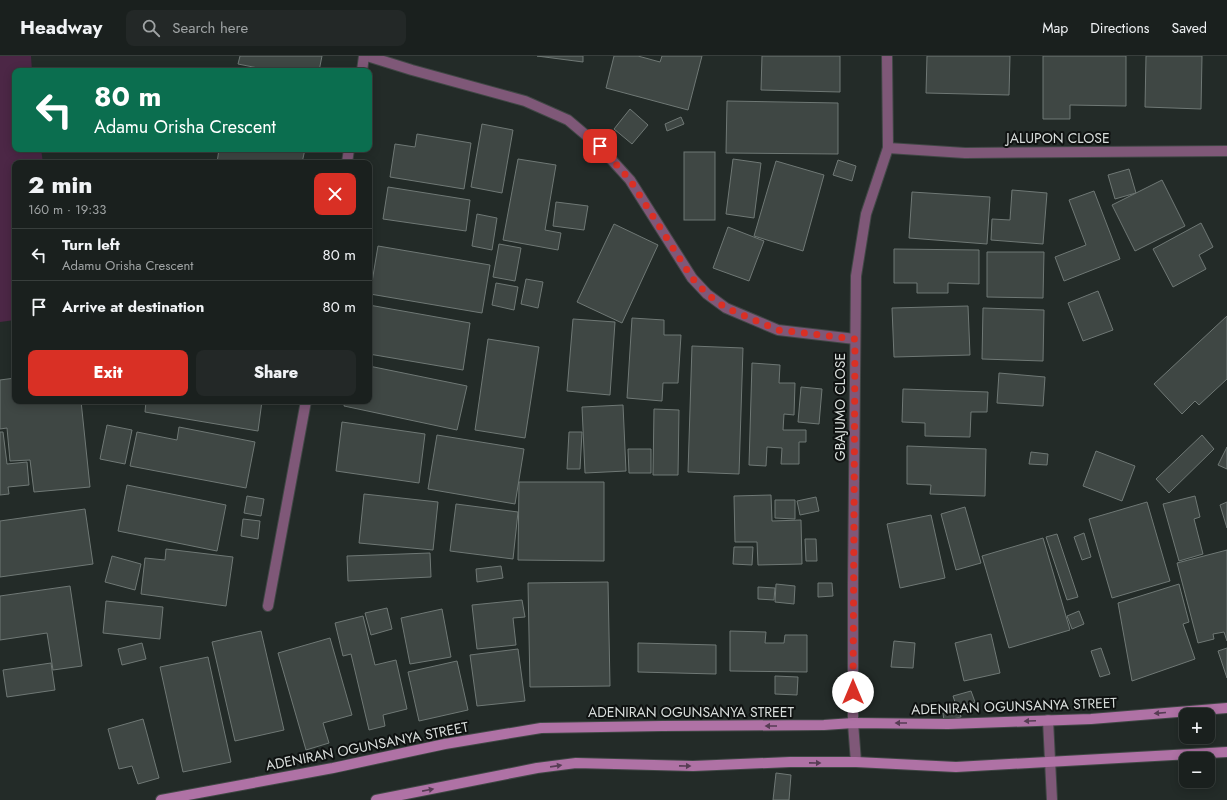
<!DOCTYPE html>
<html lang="en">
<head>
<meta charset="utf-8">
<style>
  :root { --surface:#1a201e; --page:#232827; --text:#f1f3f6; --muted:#9fa3a4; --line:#383e3c; --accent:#d93025 }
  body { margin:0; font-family:Jost,sans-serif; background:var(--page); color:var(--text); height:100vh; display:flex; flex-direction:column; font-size:15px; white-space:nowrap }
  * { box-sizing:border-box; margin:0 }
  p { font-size:13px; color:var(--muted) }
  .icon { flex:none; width:22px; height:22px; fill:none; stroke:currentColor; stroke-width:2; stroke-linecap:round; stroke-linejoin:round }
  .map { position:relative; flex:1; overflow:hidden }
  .panel { position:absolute; left:12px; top:104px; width:360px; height:244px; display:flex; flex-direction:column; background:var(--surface); border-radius:8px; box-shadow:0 2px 10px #0003,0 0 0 1px var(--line) }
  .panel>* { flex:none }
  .top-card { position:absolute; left:12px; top:12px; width:360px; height:84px; border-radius:8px; box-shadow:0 2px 10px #0003,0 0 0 1px var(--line); background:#0b6e4f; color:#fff; overflow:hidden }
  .fabs { position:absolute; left:1179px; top:652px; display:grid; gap:8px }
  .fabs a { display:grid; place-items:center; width:36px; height:36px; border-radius:8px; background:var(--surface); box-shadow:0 2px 10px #0003,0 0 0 1px var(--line); font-size:20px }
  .pin { position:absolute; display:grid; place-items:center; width:34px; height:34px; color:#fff; margin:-17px; border-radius:8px; box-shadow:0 2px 6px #0006 }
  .me { position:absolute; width:44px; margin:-22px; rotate:0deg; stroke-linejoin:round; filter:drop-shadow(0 0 3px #0008) }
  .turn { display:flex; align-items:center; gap:14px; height:84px; padding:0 16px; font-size:18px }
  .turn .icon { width:52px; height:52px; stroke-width:2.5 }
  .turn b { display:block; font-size:28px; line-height:34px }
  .round { display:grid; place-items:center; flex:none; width:42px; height:42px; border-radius:8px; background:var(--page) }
  .summary { display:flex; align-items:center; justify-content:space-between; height:68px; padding:0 16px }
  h1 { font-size:24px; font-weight:800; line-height:30px }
  .cta { display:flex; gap:8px; margin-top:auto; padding:8px 16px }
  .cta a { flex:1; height:46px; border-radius:8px; background:var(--accent); color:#fff; font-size:16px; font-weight:800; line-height:46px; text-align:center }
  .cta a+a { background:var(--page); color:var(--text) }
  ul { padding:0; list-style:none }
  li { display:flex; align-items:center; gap:12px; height:52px; padding:0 16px; border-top:1px solid var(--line) }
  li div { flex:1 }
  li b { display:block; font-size:15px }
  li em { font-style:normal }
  header { display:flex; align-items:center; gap:24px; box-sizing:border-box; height:56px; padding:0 20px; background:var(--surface); border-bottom:1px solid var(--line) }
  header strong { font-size:19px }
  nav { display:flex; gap:22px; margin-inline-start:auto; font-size:14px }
  .search { width:280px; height:36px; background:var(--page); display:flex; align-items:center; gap:10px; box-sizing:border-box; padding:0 14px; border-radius:8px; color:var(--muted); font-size:15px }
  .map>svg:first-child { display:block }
  .green { fill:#4c2746 }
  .building { fill:#3f4744; stroke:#6f7875 }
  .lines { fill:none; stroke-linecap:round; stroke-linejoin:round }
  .minor-casing { stroke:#404745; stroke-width:12 }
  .secondary-casing { stroke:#404745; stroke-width:12 }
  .minor { stroke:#7f5878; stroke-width:10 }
  .secondary { stroke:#af72a5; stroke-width:10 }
  .oneway { fill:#573d54 }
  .route { stroke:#d93025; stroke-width:7; stroke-dasharray:0 12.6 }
  .labels { text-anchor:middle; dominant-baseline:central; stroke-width:4; stroke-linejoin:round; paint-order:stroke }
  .street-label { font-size:14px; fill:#d8dddb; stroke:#0f1211 }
</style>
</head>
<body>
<header>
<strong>Headway</strong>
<div class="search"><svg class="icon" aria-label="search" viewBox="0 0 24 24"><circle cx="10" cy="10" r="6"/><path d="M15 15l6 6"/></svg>Search here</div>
<nav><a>Map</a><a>Directions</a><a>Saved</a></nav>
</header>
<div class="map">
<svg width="1227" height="744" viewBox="0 0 1227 744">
  <rect width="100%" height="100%" fill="#232b28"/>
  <polygon class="green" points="0,0 31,0 32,15 15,15 15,93 41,93 43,107 15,107 15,264 0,266"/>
  <g class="building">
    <polygon points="240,0 322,0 319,15 273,15 238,8"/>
    <polygon points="537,0 583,0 583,6"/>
    <polygon points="614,0 638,0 660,6 662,0 702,0 688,54 606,32"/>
    <polygon points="762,0 840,0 840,36 761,34"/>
    <polygon points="927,0 1010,0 1009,39 926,37"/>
    <polygon points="1043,0 1126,0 1126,50 1070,49 1070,63 1043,63"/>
    <polygon points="1146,0 1202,0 1201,53 1145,51"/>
    <polygon points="727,45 838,47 838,98 726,97"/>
    <polygon points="630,53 648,69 632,88 614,73"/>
    <polygon points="681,61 684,68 667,75 665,68"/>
    <polygon points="482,68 513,74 502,137 471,131"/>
    <polygon points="417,78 471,87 464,133 390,121 395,88 415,91"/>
    <polygon points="219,93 305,93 302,107 217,107"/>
    <rect x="684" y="96" width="31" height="68"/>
    <polygon points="518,103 556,109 545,174 561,177 558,194 503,184"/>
    <polygon points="733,103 761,107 754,162 726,158"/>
    <polygon points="838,104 856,110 852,125 833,119"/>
    <polygon points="776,105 824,119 803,195 754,180"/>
    <polygon points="1129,113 1136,137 1115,143 1108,119"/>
    <polygon points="1162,124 1185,170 1135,195 1112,149"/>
    <polygon points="388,131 470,144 466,175 383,163"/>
    <polygon points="1012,134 1047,137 1043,188 991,184 992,163 1010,164"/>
    <polygon points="1094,135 1120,203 1064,225 1055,201 1086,189 1069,144"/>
    <polygon points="912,136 990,141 987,188 909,182"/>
    <polygon points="556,146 588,150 584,174 553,170"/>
    <polygon points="477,158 497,162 492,194 472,190"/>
    <polygon points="1201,167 1213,191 1199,199 1206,213 1173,231 1153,193"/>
    <polygon points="614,168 658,189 622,267 577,246"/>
    <polygon points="728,171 764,185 749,225 713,212"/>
    <polygon points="499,188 521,192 515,225 493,221"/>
    <polygon points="378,190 490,209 482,257 370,238"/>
    <polygon points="894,193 979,194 979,228 948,227 948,237 917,237 917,227 894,227"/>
    <polygon points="987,196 1044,196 1043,242 987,241"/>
    <polygon points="526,223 543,226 538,252 521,248"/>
    <polygon points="496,227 518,231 514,254 492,249"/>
    <polygon points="1098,235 1113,274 1083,285 1068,247"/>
    <polygon points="369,249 470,267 463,314 369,298"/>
    <polygon points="968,250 970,299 894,301 892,252"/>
    <polygon points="983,252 1044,254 1043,305 982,303"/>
    <polygon points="1227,260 1227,323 1199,349 1195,345 1182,358 1154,328"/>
    <polygon points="632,262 664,264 664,279 681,279 678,327 663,327 662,345 627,342"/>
    <polygon points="573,263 615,266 610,339 567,335"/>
    <polygon points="488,283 539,291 525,382 475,374"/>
    <polygon points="692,290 743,292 739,418 688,416"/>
    <polygon points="752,307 780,309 779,327 795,327 794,359 784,358 783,374 806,374 806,386 799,386 799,408 781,408 782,392 767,391 766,410 749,409"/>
    <polygon points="369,310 467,330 457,374 344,350 345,345 369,345"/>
    <polygon points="999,317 1045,321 1043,350 997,347"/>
    <polygon points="15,322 15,345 81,345 90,431 34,436 30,404 10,405 7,372 0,373 0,324"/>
    <polygon points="801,331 822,333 819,368 798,366"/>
    <polygon points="903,333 988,336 987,356 971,356 970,381 925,380 925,367 902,366"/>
    <polygon points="146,345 262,345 258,375 145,356"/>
    <polygon points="623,349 626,415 585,417 582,351"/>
    <polygon points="654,353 679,354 678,419 653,419"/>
    <polygon points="342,366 425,378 419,427 336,415"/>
    <polygon points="107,369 132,374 125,408 100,403"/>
    <polygon points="179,371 255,386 246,432 130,410 137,376 177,384"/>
    <polygon points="0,376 3,376 7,408 27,406 29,429 8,431 9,438 0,439"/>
    <polygon points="569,376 582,376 580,413 567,413"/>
    <polygon points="437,379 524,393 515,448 428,433"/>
    <polygon points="1202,379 1214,393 1169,437 1156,423"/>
    <polygon points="907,390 986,393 985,440 930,438 931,429 907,428"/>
    <polygon points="1227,391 1227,413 1218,409"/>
    <polygon points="628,393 651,393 651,417 629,417"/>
    <polygon points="1096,395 1135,410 1122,445 1083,430"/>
    <polygon points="1031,396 1048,398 1047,409 1029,408"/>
    <polygon points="519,426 604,426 604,505 518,504"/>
    <polygon points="127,429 226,449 217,495 118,475"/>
    <polygon points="364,438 438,446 433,494 359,487"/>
    <polygon points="771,439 772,465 801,464 802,508 758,509 757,486 735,486 734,440"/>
    <polygon points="247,440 264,443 261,460 244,457"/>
    <polygon points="1195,440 1200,461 1194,463 1203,498 1179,505 1163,448"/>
    <polygon points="816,441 819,455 800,459 797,445"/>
    <polygon points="775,444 795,444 795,463 775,462"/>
    <polygon points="1147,446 1170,525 1112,542 1089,463"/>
    <polygon points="1227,446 1227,472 1220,449"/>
    <polygon points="456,448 518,456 513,503 450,495"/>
    <polygon points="965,451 981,507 956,514 941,458"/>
    <polygon points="85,453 93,508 0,521 0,465"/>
    <polygon points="931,459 945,522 900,532 887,468"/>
    <polygon points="243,463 260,465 258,483 241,480"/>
    <polygon points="1084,477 1091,501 1082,504 1074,481"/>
    <polygon points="1057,478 1078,541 1067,544 1046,481"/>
    <polygon points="1043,482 1070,574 1009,592 982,500"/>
    <polygon points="805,483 816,483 817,505 806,505"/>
    <polygon points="734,491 753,491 752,509 733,508"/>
    <polygon points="166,493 233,501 226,550 141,538 145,502 165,504"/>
    <polygon points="1227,494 1227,585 1224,576 1213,578 1214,583 1198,587 1177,507"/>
    <polygon points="430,497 431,521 348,525 347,500"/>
    <polygon points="112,500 141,508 135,534 105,526"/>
    <polygon points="501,510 503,522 477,526 476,513"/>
    <polygon points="608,526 610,630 530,631 528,527"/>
    <polygon points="818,527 832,527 833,540 818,541"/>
    <polygon points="776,528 795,530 794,548 775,546"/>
    <polygon points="1179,528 1189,566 1183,568 1195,603 1132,625 1118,547"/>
    <polygon points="70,530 82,610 53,614 47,577 0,584 0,540"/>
    <polygon points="758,531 775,532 774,544 758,543"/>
    <polygon points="522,544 525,561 513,562 516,589 477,593 472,549"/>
    <polygon points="106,545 163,551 160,583 103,577"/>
    <polygon points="387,552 392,573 371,579 365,557"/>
    <polygon points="442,553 451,601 410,608 401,562"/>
    <polygon points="1079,555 1084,568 1072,573 1067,560"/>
    <polygon points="363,560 375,609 396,604 407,653 383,659 385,670 369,674 351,598 343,600 335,567"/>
    <polygon points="261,575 284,674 235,685 212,586"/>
    <polygon points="730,575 766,576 765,587 784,587 785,579 807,579 807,616 730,615"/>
    <polygon points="991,578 1000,617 964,625 955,587"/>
    <polygon points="330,582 352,659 323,667 329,687 306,694 278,597"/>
    <polygon points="894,585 915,587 913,612 891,611"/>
    <polygon points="142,587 146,603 122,609 118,593"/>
    <polygon points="638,587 716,589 716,618 638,616"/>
    <polygon points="1101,592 1110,618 1100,621 1091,595"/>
    <polygon points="1227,592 1227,622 1218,595"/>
    <polygon points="518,593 525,645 477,650 470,599"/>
    <polygon points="208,601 231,706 183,716 160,611"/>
    <polygon points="457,605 468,654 419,665 408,616"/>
    <polygon points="51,607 55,634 7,641 3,614"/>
    <polygon points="775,620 798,621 797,639 775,638"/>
    <polygon points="971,635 975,646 957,652 953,640"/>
    <polygon points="959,653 961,661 944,665 943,657"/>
    <polygon points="143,663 159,722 138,728 132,710 119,713 108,673"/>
    <polygon points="776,717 791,719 789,744 773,744"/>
  </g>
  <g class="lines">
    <g class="minor-casing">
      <g id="minor">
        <polyline points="367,0 412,14 525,45 568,64 600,91 630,124 692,222 707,238 726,252 778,274 855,283"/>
        <polyline points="362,15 364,0"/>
        <polyline points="888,92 965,97 1227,95"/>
        <polyline points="347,107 349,93"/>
        <polyline points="268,550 306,345"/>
        <polyline points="1048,664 1052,744"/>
        <polyline points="856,706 853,667 853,528 856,220 866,158 888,92 887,0"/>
      </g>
    </g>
    <g class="secondary-casing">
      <g id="secondary">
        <polyline points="161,744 333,712 445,688 541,672 662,670 824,669 853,667 948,668 1091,663 1227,652"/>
        <polyline points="376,744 537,712 576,707 693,710 790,706 856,706 956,711 1227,696"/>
      </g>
    </g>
    <use href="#minor" class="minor"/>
    <use href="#secondary" class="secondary"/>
  </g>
  <defs><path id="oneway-solid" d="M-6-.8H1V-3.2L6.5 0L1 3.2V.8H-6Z"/></defs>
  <g class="oneway">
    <use href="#oneway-solid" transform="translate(1160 657) rotate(175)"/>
    <use href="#oneway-solid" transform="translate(1030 665) rotate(178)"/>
    <use href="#oneway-solid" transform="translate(901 667) rotate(-180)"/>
    <use href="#oneway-solid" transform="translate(771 670) rotate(-180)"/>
    <use href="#oneway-solid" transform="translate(815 707) rotate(1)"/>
    <use href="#oneway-solid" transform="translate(556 710) rotate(-8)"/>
    <use href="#oneway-solid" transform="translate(685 710) rotate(1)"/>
    <use href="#oneway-solid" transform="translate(428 734) rotate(-11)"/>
  </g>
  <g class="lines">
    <polyline class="route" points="600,90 630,124 692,222 707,238 726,252 778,274 855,283 853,636"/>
  </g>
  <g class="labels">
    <g class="street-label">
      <text x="1058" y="82">JALUPON CLOSE</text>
      <text transform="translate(840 351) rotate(-90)">GBAJUMO CLOSE</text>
      <text transform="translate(1014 650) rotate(-2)">ADENIRAN OGUNSANYA STREET</text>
      <text x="691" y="656">ADENIRAN OGUNSANYA STREET</text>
      <text transform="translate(367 690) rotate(-11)">ADENIRAN OGUNSANYA STREET</text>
    </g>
  </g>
</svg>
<div class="fabs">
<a>+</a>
<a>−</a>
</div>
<div class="pin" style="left:600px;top:90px;background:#d93025"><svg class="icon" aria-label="arrive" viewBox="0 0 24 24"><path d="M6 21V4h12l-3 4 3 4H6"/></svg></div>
<svg class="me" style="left:853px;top:636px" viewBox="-20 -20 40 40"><circle r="19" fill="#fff"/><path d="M0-13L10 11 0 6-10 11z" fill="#d93025"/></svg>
<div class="top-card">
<div class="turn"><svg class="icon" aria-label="left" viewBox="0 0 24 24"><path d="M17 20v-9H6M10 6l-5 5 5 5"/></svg><div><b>80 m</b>Adamu Orisha Crescent</div></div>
</div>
<section class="panel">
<div class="summary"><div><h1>2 min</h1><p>160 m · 19:33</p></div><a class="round" style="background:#d93025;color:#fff"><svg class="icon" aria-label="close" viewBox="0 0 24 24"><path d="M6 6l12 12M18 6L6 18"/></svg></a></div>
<ul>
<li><svg class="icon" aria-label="left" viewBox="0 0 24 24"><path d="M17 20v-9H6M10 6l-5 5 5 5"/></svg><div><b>Turn left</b><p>Adamu Orisha Crescent</p></div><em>80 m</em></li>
<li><svg class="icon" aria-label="arrive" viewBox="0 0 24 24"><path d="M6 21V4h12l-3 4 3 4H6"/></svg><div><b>Arrive at destination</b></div><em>80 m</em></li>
</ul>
<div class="cta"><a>Exit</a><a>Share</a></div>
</section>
</div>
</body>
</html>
